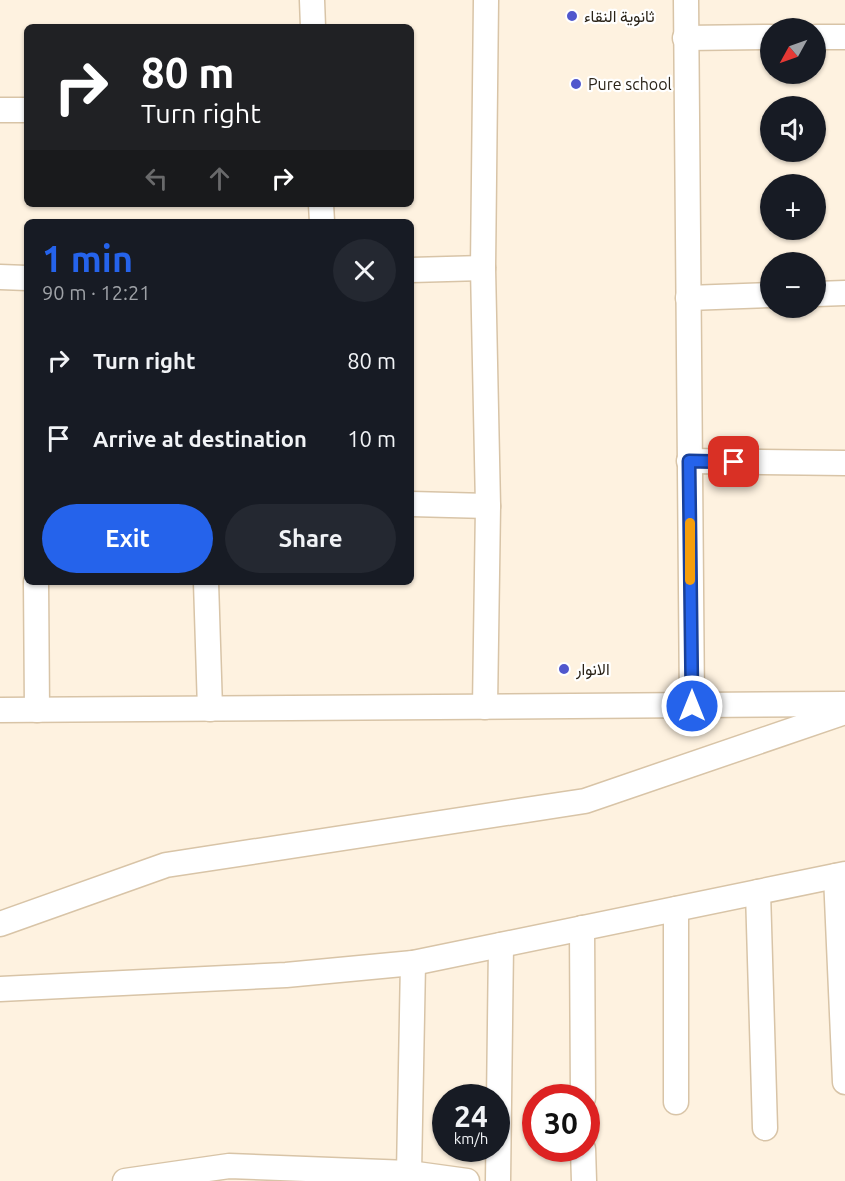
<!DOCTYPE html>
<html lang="en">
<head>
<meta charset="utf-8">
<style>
  :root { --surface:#171b24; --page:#242831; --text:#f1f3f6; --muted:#9ea1a6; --accent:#2563eb }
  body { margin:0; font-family:Ubuntu,Vazirmatn,sans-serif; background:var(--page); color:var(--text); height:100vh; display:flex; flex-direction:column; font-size:22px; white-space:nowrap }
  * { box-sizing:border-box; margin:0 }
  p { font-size:20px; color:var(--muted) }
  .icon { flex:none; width:33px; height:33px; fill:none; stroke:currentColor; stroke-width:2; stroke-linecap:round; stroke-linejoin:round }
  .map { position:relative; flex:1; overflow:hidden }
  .details { position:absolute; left:24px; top:219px; width:390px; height:366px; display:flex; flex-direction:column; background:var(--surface); border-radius:9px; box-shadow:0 2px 4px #0004 }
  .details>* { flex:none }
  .hud { position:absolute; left:24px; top:24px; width:390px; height:183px; border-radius:9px; box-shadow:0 2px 4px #0004; background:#202124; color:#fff; overflow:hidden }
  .needle { width:39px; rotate:230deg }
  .tools { position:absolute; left:760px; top:18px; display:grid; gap:12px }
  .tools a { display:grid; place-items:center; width:66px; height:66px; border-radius:50%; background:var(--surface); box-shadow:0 2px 4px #0004; font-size:30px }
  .speed { position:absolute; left:432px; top:1084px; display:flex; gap:12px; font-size:30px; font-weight:700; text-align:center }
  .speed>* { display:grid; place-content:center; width:78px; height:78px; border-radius:50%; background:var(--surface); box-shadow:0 2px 4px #0004; line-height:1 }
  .speed small { font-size:15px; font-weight:400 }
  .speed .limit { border:9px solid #d22; background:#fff; color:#111 }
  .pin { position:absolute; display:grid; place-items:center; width:51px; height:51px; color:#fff; margin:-26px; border-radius:12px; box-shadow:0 3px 9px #0006 }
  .me { position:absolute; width:66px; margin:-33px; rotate:0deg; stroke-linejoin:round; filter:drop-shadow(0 0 4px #0008) }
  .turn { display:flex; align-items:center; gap:21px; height:126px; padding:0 18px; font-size:27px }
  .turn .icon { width:78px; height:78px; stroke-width:2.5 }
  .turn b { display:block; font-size:42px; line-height:51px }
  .lanes { display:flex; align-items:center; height:57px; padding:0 18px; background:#0003; justify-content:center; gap:30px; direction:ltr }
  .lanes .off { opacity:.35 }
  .round { display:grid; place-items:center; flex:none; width:63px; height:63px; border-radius:32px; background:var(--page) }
  .overview { display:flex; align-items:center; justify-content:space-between; height:102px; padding:0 18px }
  h1 { font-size:36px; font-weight:700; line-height:45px; color:var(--accent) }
  .button { display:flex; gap:12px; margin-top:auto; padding:12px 18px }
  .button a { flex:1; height:69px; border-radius:36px; background:var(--accent); color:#fff; font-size:24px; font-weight:700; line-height:69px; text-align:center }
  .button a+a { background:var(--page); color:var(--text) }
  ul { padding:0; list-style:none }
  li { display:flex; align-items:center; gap:18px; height:78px; padding:0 18px }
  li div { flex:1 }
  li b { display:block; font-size:22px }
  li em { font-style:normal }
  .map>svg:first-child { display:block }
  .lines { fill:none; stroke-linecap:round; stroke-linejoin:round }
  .minor-casing { stroke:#d8c4a7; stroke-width:27 }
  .minor { stroke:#fff; stroke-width:24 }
  .route-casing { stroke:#184099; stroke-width:15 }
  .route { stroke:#2563eb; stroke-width:10 }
  .slow { stroke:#f59e0b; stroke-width:10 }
  .poi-dot { fill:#5057cd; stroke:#fff; stroke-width:2 }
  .labels { text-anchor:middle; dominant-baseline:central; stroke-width:4.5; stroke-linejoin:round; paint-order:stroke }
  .poi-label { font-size:16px; fill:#2a2318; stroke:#fff; text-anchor:start }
</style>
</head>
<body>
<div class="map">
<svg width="845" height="1181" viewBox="0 0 845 1181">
  <rect width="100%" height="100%" fill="#fef2e0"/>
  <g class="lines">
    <g class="minor-casing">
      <g id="minor">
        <polyline points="312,0 313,27"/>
        <polyline points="686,0 692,706"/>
        <polyline points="816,37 845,37"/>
        <polyline points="685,38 771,37"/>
        <polyline points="0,110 27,110"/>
        <polyline points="321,204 322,222"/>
        <polyline points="411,270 483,268"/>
        <polyline points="0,277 27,278"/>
        <polyline points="816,294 845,293"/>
        <polyline points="688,298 771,295"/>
        <polyline points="689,461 845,463"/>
        <polyline points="411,504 488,506"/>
        <polyline points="36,582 37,710"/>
        <polyline points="206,582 210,709"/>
        <polyline points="485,707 488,506 483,268 486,0"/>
        <polyline points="0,710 845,704"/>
        <polyline points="836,876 845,1082"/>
        <polyline points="758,892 765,1128"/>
        <polyline points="0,924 166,865 585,801 845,712"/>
        <polyline points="582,928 583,1098"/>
        <polyline points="0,989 286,975 413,963 845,874"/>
        <polyline points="676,1102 676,909"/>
        <polyline points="583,1149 584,1181"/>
        <polyline points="409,1173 413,963"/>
        <polyline points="125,1181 229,1166 409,1173 467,1181"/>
        <polyline points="498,1181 501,945"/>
      </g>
    </g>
    <use href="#minor" class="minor"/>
  </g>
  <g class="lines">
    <g class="route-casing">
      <polyline id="route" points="692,706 689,461 734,462"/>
    </g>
    <use href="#route" class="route"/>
    <polyline class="slow" points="690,523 690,580"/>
  </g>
  <g class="poi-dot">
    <circle cx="572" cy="16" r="6"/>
    <circle cx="576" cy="84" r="6"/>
    <circle cx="564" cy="669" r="6"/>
  </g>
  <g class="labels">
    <g class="poi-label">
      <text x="584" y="16">ثانوية النقاء</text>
      <text x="588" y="84">Pure school</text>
      <text x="576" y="669">الانوار</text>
    </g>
  </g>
</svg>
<div class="tools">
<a><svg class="needle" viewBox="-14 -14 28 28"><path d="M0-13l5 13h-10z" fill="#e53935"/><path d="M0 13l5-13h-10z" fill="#9ea1a6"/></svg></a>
<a><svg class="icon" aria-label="sound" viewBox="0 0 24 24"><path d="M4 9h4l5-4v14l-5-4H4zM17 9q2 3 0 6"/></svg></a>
<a>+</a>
<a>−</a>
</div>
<div class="speed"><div>24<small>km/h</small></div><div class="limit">30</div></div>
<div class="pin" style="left:734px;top:462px;background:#d93025"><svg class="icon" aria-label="arrive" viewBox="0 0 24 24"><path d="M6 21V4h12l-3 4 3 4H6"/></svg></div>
<svg class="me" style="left:692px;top:706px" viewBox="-20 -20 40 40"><circle r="17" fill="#2563eb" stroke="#fff" stroke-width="3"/><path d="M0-11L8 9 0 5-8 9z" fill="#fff"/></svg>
<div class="hud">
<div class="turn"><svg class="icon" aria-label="right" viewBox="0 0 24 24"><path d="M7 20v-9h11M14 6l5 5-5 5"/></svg><div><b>80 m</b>Turn right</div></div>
<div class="lanes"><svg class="icon off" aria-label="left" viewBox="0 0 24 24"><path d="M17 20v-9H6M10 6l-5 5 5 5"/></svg><svg class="icon off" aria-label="ahead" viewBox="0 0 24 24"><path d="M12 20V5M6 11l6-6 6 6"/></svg><svg class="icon" aria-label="right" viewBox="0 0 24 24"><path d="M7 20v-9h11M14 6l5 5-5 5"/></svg></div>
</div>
<section class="details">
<div class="overview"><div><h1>1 min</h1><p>90 m · 12:21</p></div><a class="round"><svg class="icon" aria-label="close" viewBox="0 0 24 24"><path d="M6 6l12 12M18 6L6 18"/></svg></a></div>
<ul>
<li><svg class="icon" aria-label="right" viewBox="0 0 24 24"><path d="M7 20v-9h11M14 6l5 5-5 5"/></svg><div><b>Turn right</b></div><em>80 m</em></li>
<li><svg class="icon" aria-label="arrive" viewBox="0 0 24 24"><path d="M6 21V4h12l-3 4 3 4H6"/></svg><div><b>Arrive at destination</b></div><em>10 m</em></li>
</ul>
<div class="button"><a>Exit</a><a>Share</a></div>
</section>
</div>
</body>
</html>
